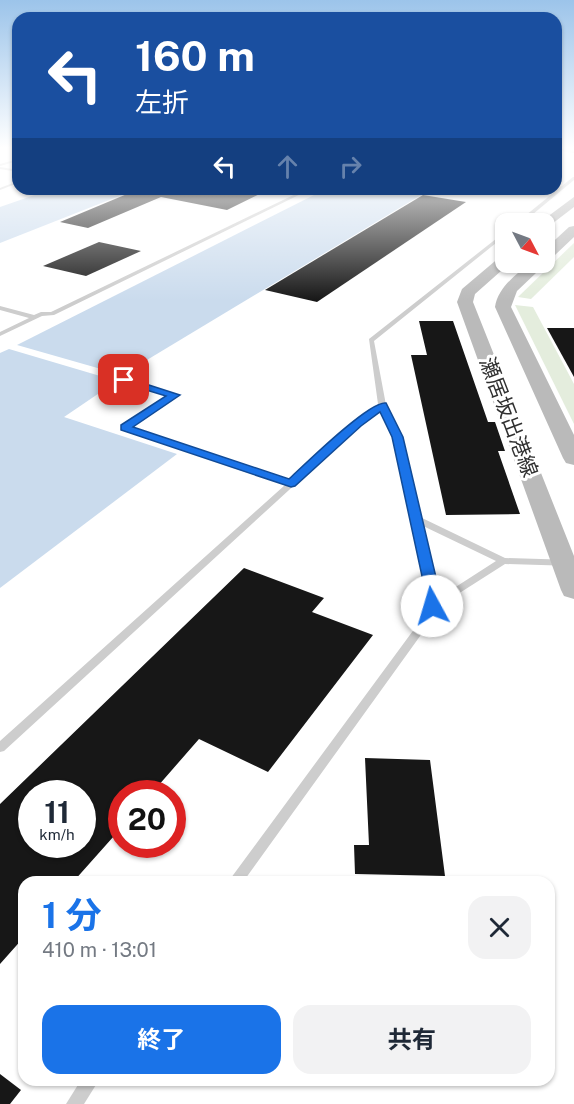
<!DOCTYPE html>
<html lang="ja">
<head>
<meta charset="utf-8">
<style>
  :root { --surface:#fff; --page:#f2f2f3; --text:#1f2937; --muted:#747a83; --accent:#1a73e8 }
  body { margin:0; font-family:"Public Sans","Noto Sans JP",sans-serif; background:var(--page); color:var(--text); height:100vh; display:flex; flex-direction:column; font-size:22px; white-space:nowrap }
  * { box-sizing:border-box; margin:0 }
  p { font-size:20px; color:var(--muted) }
  .icon { flex:none; width:33px; height:33px; fill:none; stroke:currentColor; stroke-width:2; stroke-linecap:round; stroke-linejoin:round }
  .map { position:relative; flex:1; overflow:hidden }
  .drawer { position:absolute; left:18px; top:876px; width:537px; height:210px; display:flex; flex-direction:column; background:var(--surface); border-radius:18px; box-shadow:0 2px 4px #0004 }
  .drawer>* { flex:none }
  .guide { position:absolute; left:12px; top:12px; width:550px; height:183px; border-radius:18px; box-shadow:0 2px 4px #0004; background:#1a4fa0; color:#fff; overflow:hidden }
  .needle { width:39px; rotate:131deg }
  .controls { position:absolute; left:495px; top:213px; display:grid; gap:12px }
  .controls a { display:grid; place-items:center; width:60px; height:60px; border-radius:12px; background:var(--surface); box-shadow:0 2px 4px #0004; font-size:30px }
  .speed { position:absolute; left:18px; top:780px; display:flex; gap:12px; font-size:30px; font-weight:700; text-align:center }
  .speed>* { display:grid; place-content:center; width:78px; height:78px; border-radius:50%; background:var(--surface); box-shadow:0 2px 4px #0004; line-height:1 }
  .speed small { font-size:15px; font-weight:400 }
  .speed .limit { border:9px solid #d22; background:#fff; color:#111 }
  .pin { position:absolute; display:grid; place-items:center; width:51px; height:51px; color:#fff; margin:-26px; border-radius:12px; box-shadow:0 3px 9px #0006 }
  .me { position:absolute; width:66px; margin:-33px; rotate:354deg; stroke-linejoin:round; filter:drop-shadow(0 0 4px #0008) }
  .turn { display:flex; align-items:center; gap:21px; height:126px; padding:0 24px; font-size:27px }
  .turn .icon { width:78px; height:78px; stroke-width:2.5 }
  .turn b { display:block; font-size:42px; line-height:51px }
  .lanes { display:flex; align-items:center; height:57px; padding:0 24px; background:#0003; justify-content:center; gap:30px; direction:ltr }
  .lanes .off { opacity:.35 }
  .round { display:grid; place-items:center; flex:none; width:63px; height:63px; border-radius:18px; background:var(--page) }
  .headline { display:flex; align-items:center; justify-content:space-between; height:102px; padding:0 24px }
  h1 { font-size:36px; font-weight:700; line-height:45px; color:var(--accent) }
  .button { display:flex; gap:12px; margin-top:auto; padding:12px 24px }
  .button a { flex:1; height:69px; border-radius:18px; background:var(--accent); color:#fff; font-size:24px; font-weight:700; line-height:69px; text-align:center }
  .button a+a { background:var(--page); color:var(--text) }
  .map>svg:first-child { display:block }
  .green { fill:#e4eddd }
  .water { fill:#cadbed }
  .building { fill:#171717; fill-rule:evenodd }
  .lines { fill:none; stroke-linecap:round; stroke-linejoin:round }
  .service { fill:#cdcdcd; fill-rule:evenodd }
  .secondary { fill:#bababa; fill-rule:evenodd }
  .route { fill:#1a73e8; stroke:#114b97; stroke-width:1.5 }
  .labels { text-anchor:middle; dominant-baseline:central; stroke-width:6; stroke-linejoin:round; paint-order:stroke }
  .street-label { font-size:21px; fill:#303030; stroke:#fff }
</style>
</head>
<body>
<div class="map">
<svg width="574" height="1104" viewBox="0 0 574 1104">
  <rect width="100%" height="100%" fill="#fff"/>
  <g class="green">
    <polygon points="574,243 574,257 531,299 518,297"/>
    <polygon points="515,305 533,307 574,384 574,424"/>
  </g>
  <g class="water">
    <polygon points="52,189 137,189 0,243 0,207"/>
    <polygon points="326,189 431,189 122,375 17,345"/>
    <polygon points="9,349 117,381 64,417 177,454 0,588 0,353"/>
  </g>
  <g class="building">
    <polygon points="139,189 270,189 227,210 161,197 88,228 60,222"/>
    <polygon points="423,195 466,202 317,302 265,290"/>
    <polygon points="99,242 141,251 86,276 43,266"/>
    <polygon points="419,321 453,321 488,422 495,422 505,451 498,451 520,514 446,515 411,355 427,355"/>
    <polygon points="547,328 574,328 574,377"/>
    <path d="M244,568L324,598L312,612L373,635L268,772L199,739L151,794H122V827L73,882H24V937L0,964V804ZM32,794H82V844H32Z"/>
    <polygon points="365,758 430,760 445,876 355,874 354,845 369,845"/>
    <polygon points="0,1074 21,1090 10,1104 0,1104"/>
  </g>
  <g class="lines">
    <g class="service">
      <polygon points="556,148 574,151 574,153 556,150"/>
      <polygon points="18,159 18,161 0,166 0,164"/>
      <polygon points="0,167 18,170 18,172 0,169"/>
      <polygon points="573,177 574,177 574,180 521,224 515,224"/>
      <polygon points="18,181 18,183 0,190 0,188"/>
      <polygon points="306,189 311,189 54,315 42,316 0,336 0,332 29,318 0,310 0,306 34,315 41,312 51,312"/>
      <path d="M506,231V235L374,341L386,405L401,437L420,517L505,558L574,560V566L505,564L436,608L423,632L243,882H228L415,628L427,606V590L393,437L380,409L360,425L4,751L0,752V741L285,485L121,430V426L168,396L122,381V379H126L177,395L130,427L289,481L354,421L378,404L369,339ZM421,525L496,561L437,599V590Z"/>
      <polygon points="81,1080 99,1080 84,1104 66,1104"/>
    </g>
    <g class="secondary">
      <polygon points="574,197 574,207 544,230 544,224 539,223"/>
      <path d="M574,226V237L517,291L511,307L574,435V465L566,463L563,458L495,307C498,287 516,275 531,262H544V250L569,227Z"/>
      <polygon points="506,255 506,262 511,262 475,294 473,302 574,556 574,599 564,596 561,590 457,302 462,289 501,256"/>
    </g>
  </g>
  <linearGradient id="sky" x2="0" y2="1"><stop stop-color="#9cc4ea"/><stop offset="0.49" stop-color="#fff"/><stop offset="1" stop-color="#fff" stop-opacity="0"/></linearGradient>
  <rect width="574" height="301" fill="url(#sky)"/>
  <path class="route" d="M124,377L180,395L133,427L289,479C304,465 370,400 386,403L403,437L439,590L437,609H427L425,590L392,437L380,412L361,426L295,486L291,487L121,430V425L166,396L120,382V378Z"/>
  <g class="labels">
    <g class="street-label">
      <text transform="translate(509 417) rotate(69)">瀬居坂出港線</text>
    </g>
  </g>
</svg>
<div class="controls">
<a><svg class="needle" viewBox="-14 -14 28 28"><path d="M0-13l5 13h-10z" fill="#e53935"/><path d="M0 13l5-13h-10z" fill="#747a83"/></svg></a>
</div>
<div class="speed"><div>11<small>km/h</small></div><div class="limit">20</div></div>
<div class="pin" style="left:124px;top:380px;background:#d93025"><svg class="icon" aria-label="arrive" viewBox="0 0 24 24"><path d="M6 21V4h12l-3 4 3 4H6"/></svg></div>
<svg class="me" style="left:432px;top:606px" viewBox="-20 -20 40 40"><circle r="19" fill="#fff"/><path d="M0-13L10 11 0 6-10 11z" fill="#1a73e8"/></svg>
<div class="guide">
<div class="turn"><svg class="icon" aria-label="left" viewBox="0 0 24 24"><path d="M17 20v-9H6M10 6l-5 5 5 5"/></svg><div><b>160 m</b>左折</div></div>
<div class="lanes"><svg class="icon" aria-label="left" viewBox="0 0 24 24"><path d="M17 20v-9H6M10 6l-5 5 5 5"/></svg><svg class="icon off" aria-label="ahead" viewBox="0 0 24 24"><path d="M12 20V5M6 11l6-6 6 6"/></svg><svg class="icon off" aria-label="right" viewBox="0 0 24 24"><path d="M7 20v-9h11M14 6l5 5-5 5"/></svg></div>
</div>
<section class="drawer">
<div class="headline"><div><h1>1 分</h1><p>410 m · 13:01</p></div><a class="round"><svg class="icon" aria-label="close" viewBox="0 0 24 24"><path d="M6 6l12 12M18 6L6 18"/></svg></a></div>
<div class="button"><a>終了</a><a>共有</a></div>
</section>
</div>
</body>
</html>
